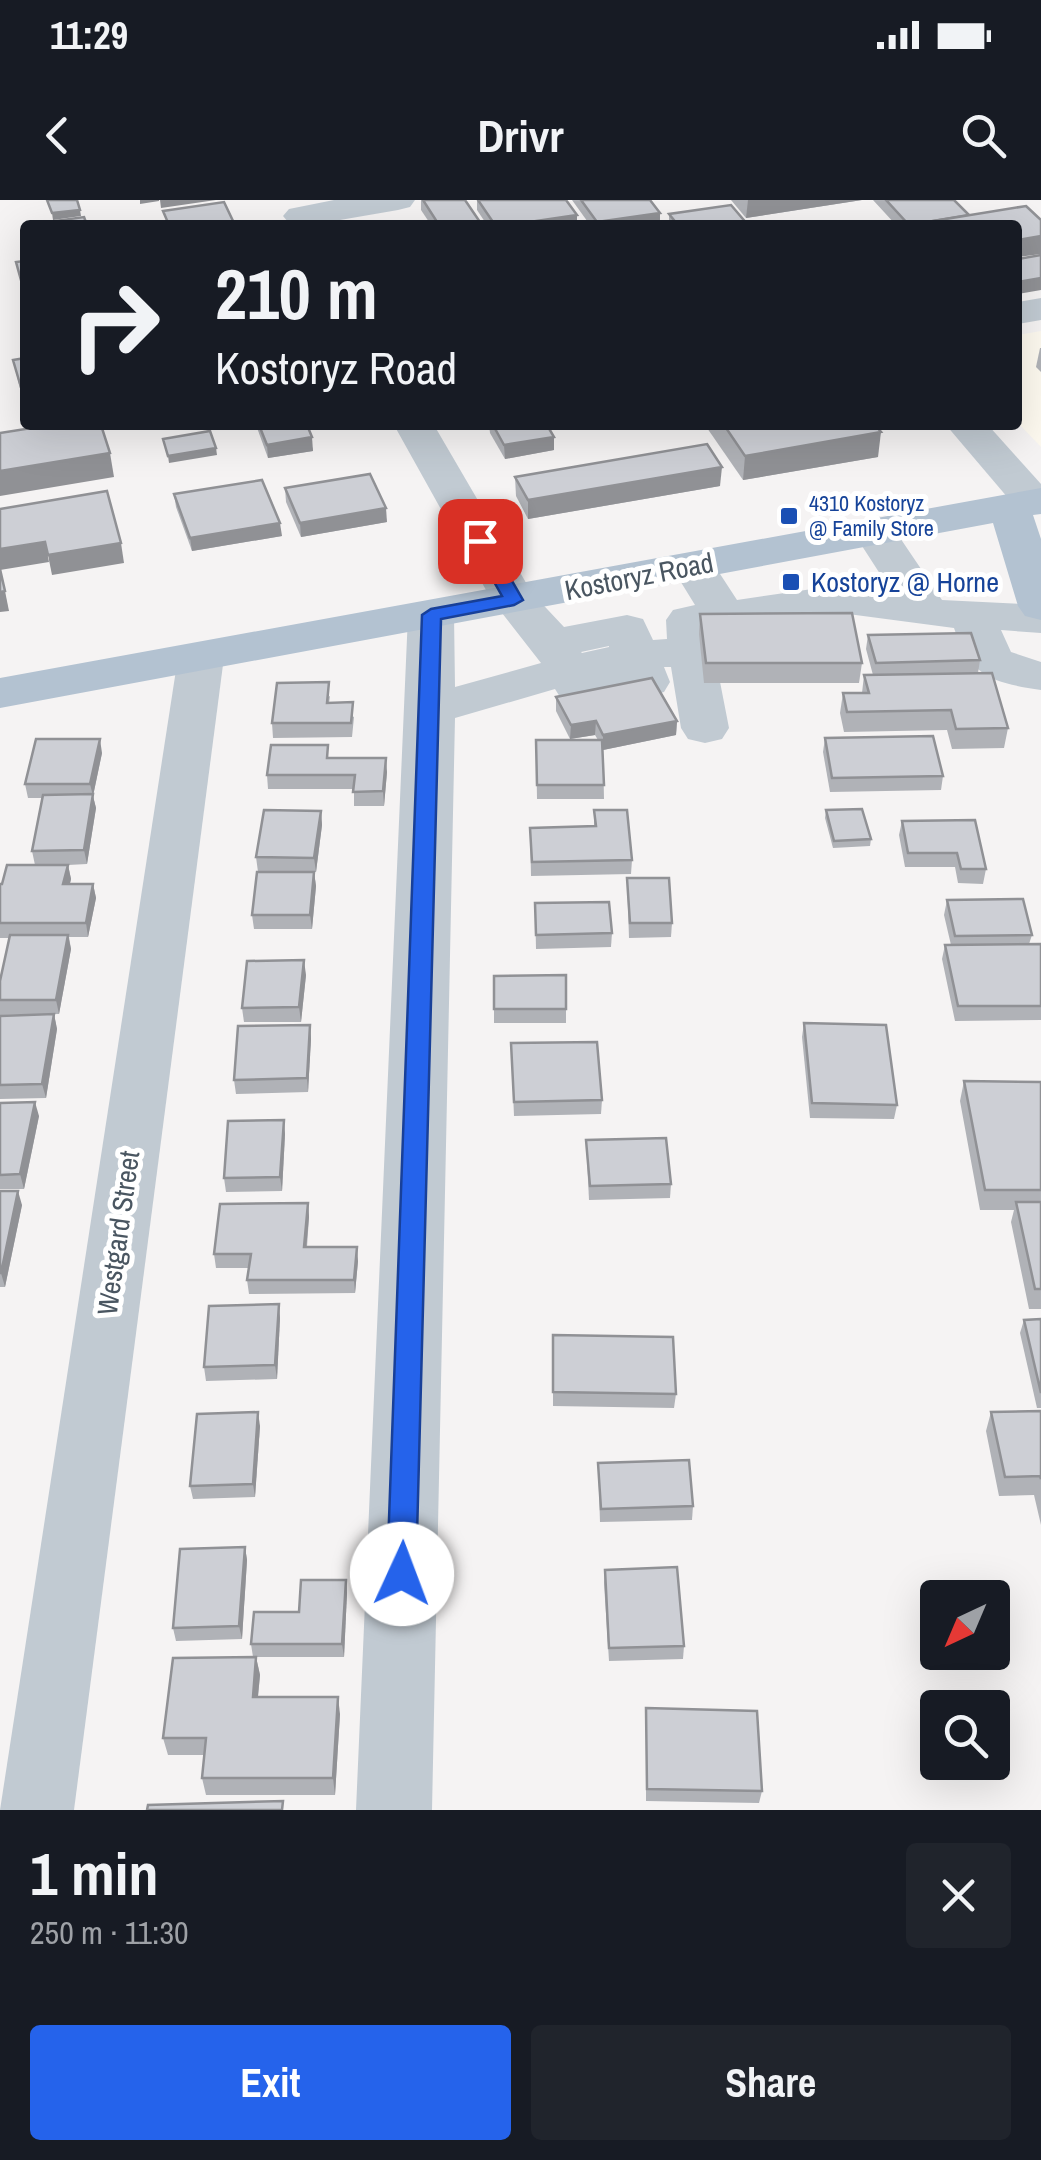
<!DOCTYPE html>
<html lang="en">
<head>
<meta charset="utf-8">
<style>
  :root { --surface:#171b24; --page:#20242c; --text:#f1f3f6; --muted:#9ea1a6; --accent:#2563eb }
  body { margin:0; font-family:"Archivo Narrow",sans-serif; background:var(--page); color:var(--text); height:100vh; display:flex; flex-direction:column; font-size:38px; white-space:nowrap }
  * { box-sizing:border-box; margin:0 }
  p { font-size:32px; color:var(--muted) }
  .icon { flex:none; width:55px; height:55px; fill:none; stroke:currentColor; stroke-width:2; stroke-linecap:round; stroke-linejoin:round }
  .map { position:relative; height:1610px; overflow:hidden }
  .side { display:flex; flex-direction:column; background:var(--surface); flex:1 }
  .side>* { flex:none }
  .top-card { position:absolute; left:20px; top:20px; width:1002px; height:210px; border-radius:10px; box-shadow:0 10px 40px #0002; background:#171b24; color:var(--text); overflow:hidden }
  .needle { width:65px; rotate:224deg }
  .fabs { position:absolute; left:920px; top:1380px; display:grid; gap:20px }
  .fabs a { display:grid; place-items:center; width:90px; height:90px; border-radius:10px; background:var(--surface); box-shadow:0 10px 40px #0002; font-size:50px }
  .pin { position:absolute; display:grid; place-items:center; width:85px; height:85px; color:#fff; margin:-42px; border-radius:20px; box-shadow:0 5px 15px #0006 }
  .me { position:absolute; width:110px; margin:-55px; rotate:2deg; stroke-linejoin:round; filter:drop-shadow(0 0 8px #0008) }
  .turn { display:flex; align-items:center; gap:35px; height:210px; padding:0 30px; font-size:45px }
  .turn .icon { width:130px; height:130px; stroke-width:2.5 }
  .turn b { display:block; font-size:70px; line-height:85px }
  .round { display:grid; place-items:center; flex:none; width:105px; height:105px; border-radius:10px; background:var(--page) }
  .head { display:flex; align-items:center; justify-content:space-between; height:170px; padding:0 30px }
  h1 { font-size:60px; font-weight:800; line-height:75px }
  .primary-button { display:flex; gap:20px; margin-top:auto; padding:20px 30px }
  .primary-button a { flex:1; height:115px; border-radius:10px; background:var(--accent); color:#fff; font-size:40px; font-weight:800; line-height:115px; text-align:center }
  .primary-button a+a { background:var(--page); color:var(--text) }
  .status { display:flex; justify-content:space-between; align-items:center; height:70px; padding:0 50px; background:var(--surface); direction:ltr }
  .status svg { height:28px; fill:currentColor }
  header { display:flex; justify-content:space-between; align-items:center; height:130px; padding:0 30px; background:var(--surface); font-size:45px; font-weight:800 }
  .map>svg:first-child { display:block }
  .commercial { fill:#fdf9ef }
  .lines { fill:none; stroke-linecap:round; stroke-linejoin:round }
  .minor { fill:#c1cad2; fill-rule:evenodd }
  .major { fill:#b3c2d1; fill-rule:evenodd }
  .wall { fill:#b0b2b7 }
  .shaded-wall { fill:#909195 }
  .building { fill:#cdcfd5; stroke:#909195; stroke-width:2.5 }
  .route { fill:#2563eb; stroke:#184099; stroke-width:2.5 }
  .transit-dot { fill:#1a4fb4; stroke:#fff; stroke-width:4 }
  .labels { text-anchor:middle; dominant-baseline:central; stroke-width:10; stroke-linejoin:round; paint-order:stroke }
  .far-transit-label { font-size:22px; fill:#164399; stroke:#fff; text-anchor:start }
  .street-label { font-size:28px; fill:#4a5661; stroke:#fff }
  .transit-label { font-size:28px; fill:#164399; stroke:#fff; text-anchor:start }
</style>
</head>
<body>
<div class="status"><b>11:29</b><svg viewBox="0 0 49 12"><path d="M0 12V9h3v3zM5 12V6h3v6zM10 12V3h3v9zM15 12V0h3v12zM26 1h20v11H26zM47 4h2v5h-2z"/></svg></div>
<header><svg class="icon" aria-label="back" viewBox="0 0 24 24"><path d="M15 5l-7 7 7 7"/></svg>Drivr<svg class="icon" aria-label="search" viewBox="0 0 24 24"><circle cx="10" cy="10" r="6"/><path d="M15 15l6 6"/></svg></header>
<div class="map">
<svg width="1041" height="1610" viewBox="0 0 1041 1610">
  <rect width="100%" height="100%" fill="#f5f3f3"/>
  <polygon class="commercial" points="1041,131 1041,247 1018,223 1018,135"/>
  <g class="lines">
    <g class="minor">
      <polygon points="334,0 415,0 410,7 398,10 311,25 289,23 283,16 289,9"/>
      <polygon points="1041,98 1041,120 1018,124 1018,102"/>
      <path d="M394,225H434L532,393L564,427L627,415L643,419L653,440L667,439L666,420L673,410L695,405L671,366L677,357L693,353L709,357L737,400L833,386L893,394L853,332L860,323L875,319L890,323L942,400L1041,405V433L1001,430L1011,452L1041,462V490C994,483 970,477 954,428L833,412L724,429L714,426V451L729,528L722,539L705,543L688,539L681,528L671,467H664L670,482L664,492C633,500 596,513 565,505L555,489L455,518L432,1610H356L408,415L415,405L431,401L447,405L454,415L455,487L541,463L491,399ZM609,447L582,453L581,452L609,446Z"/>
      <polygon points="946,225 988,225 1041,284 1041,313 1019,311"/>
      <polygon points="201,443 217,447 224,457 74,1610 0,1610 178,457 185,447"/>
    </g>
    <polygon class="major" points="1041,288 1041,314 1033,315 1041,339 1041,420 1025,416 1018,406 993,323 0,508 0,478"/>
  </g>
  <g class="wall">
    <polygon points="421,0 465,0 482,25 431,25 421,10"/>
    <polygon points="477,0 566,0 577,15 577,25 487,25 477,10"/>
    <polygon points="572,0 650,0 660,13 660,25 590,25"/>
    <polygon points="731,0 862,0 746,18"/>
    <polygon points="873,0 954,0 969,15 1018,25 896,25"/>
    <polygon points="669,14 748,25 669,25"/>
    <polygon points="1040,148 1041,148 1041,172 1036,167"/>
    <polygon points="25,158 25,209 13,160"/>
    <polygon points="256,225 307,225 313,251 268,258"/>
    <polygon points="489,225 547,225 554,237 554,250 505,259 490,233"/>
    <polygon points="705,225 875,225 878,257 743,280"/>
    <polygon points="515,277 720,286 528,319 516,296"/>
    <polygon points="285,288 387,322 301,337 286,302"/>
    <polygon points="174,294 282,336 192,351 176,307"/>
    <polygon points="700,414 862,463 859,483 704,483 699,434"/>
    <polygon points="868,435 980,460 978,473 1008,528 1004,548 952,549 947,530 844,532 840,513 843,493 862,493 864,475 873,475 866,449"/>
    <polygon points="330,496 329,503 354,517 352,537 273,538 272,523"/>
    <polygon points="556,497 677,521 676,535 603,550 604,599 537,599 536,540 598,540 595,535 570,539 556,511"/>
    <polygon points="825,538 943,576 941,590 830,592 823,552"/>
    <polygon points="102,553 93,596 96,608 87,664 68,665 71,679 70,684 93,684 96,698 88,737 69,737 71,749 59,814 0,815 0,781 9,738 0,738 0,684 35,665 32,651 42,598 28,598 25,584"/>
    <polygon points="329,558 387,572 384,606 354,606 354,589 268,589 267,575"/>
    <polygon points="594,610 632,660 631,674 531,676 530,628 594,627"/>
    <polygon points="826,610 871,639 870,646 833,648 825,618"/>
    <polygon points="321,611 322,625 316,672 314,672 316,686 312,729 254,729 252,715 258,672 256,657"/>
    <polygon points="902,621 986,669 983,684 958,683 955,667 905,667 899,635"/>
    <polygon points="627,678 672,723 671,737 629,738"/>
    <polygon points="947,700 1032,735 1029,744 1041,744 1041,820 955,821 942,759 945,745 951,745 944,715"/>
    <polygon points="535,703 612,733 611,747 536,749"/>
    <polygon points="306,775 301,822 244,822 242,808"/>
    <polygon points="566,775 566,823 494,823 494,776"/>
    <polygon points="54,814 57,829 46,898 0,899 0,816"/>
    <polygon points="804,823 897,905 894,919 810,918 802,837"/>
    <polygon points="310,825 311,839 308,892 236,894 234,880"/>
    <polygon points="511,843 602,900 601,914 514,916"/>
    <polygon points="964,881 1041,882 1041,1109 1029,1109 1011,1022 1014,1010 980,1010 960,901"/>
    <polygon points="0,903 39,916 24,989 0,989"/>
    <polygon points="285,934 282,991 226,992 224,978"/>
    <polygon points="586,940 671,984 670,998 589,1000"/>
    <polygon points="0,991 22,1005 5,1087 0,1087"/>
    <polygon points="308,1003 309,1017 307,1047 358,1061 355,1093 249,1094 247,1080 249,1068 216,1068 214,1054"/>
    <polygon points="280,1118 277,1179 206,1181 204,1167"/>
    <polygon points="1041,1119 1041,1208 1037,1208 1020,1133 1024,1120"/>
    <polygon points="553,1135 676,1194 674,1208 553,1206"/>
    <polygon points="1041,1211 1041,1325 1034,1295 999,1296 986,1231 991,1212"/>
    <polygon points="260,1226 255,1297 193,1299 190,1286"/>
    <polygon points="598,1263 693,1306 692,1320 600,1322"/>
    <polygon points="245,1347 247,1360 242,1439 176,1441 173,1428"/>
    <polygon points="605,1370 684,1446 683,1459 609,1461 604,1383"/>
    <polygon points="346,1380 347,1393 344,1457 253,1457 251,1444"/>
    <polygon points="256,1457 260,1475 258,1497 340,1514 335,1595 206,1595 202,1578 204,1555 168,1555 163,1538"/>
    <polygon points="646,1508 762,1591 759,1603 646,1601"/>
  </g>
  <g class="shaded-wall">
    <polygon points="140,0 159,0 159,1 140,4"/>
    <polygon points="160,0 216,0 161,8"/>
    <polygon points="748,0 862,0 746,18"/>
    <polygon points="80,10 81,16 53,20 52,13"/>
    <polygon points="660,13 660,25 597,25 597,22"/>
    <polygon points="577,15 577,25 509,25"/>
    <polygon points="1041,36 1041,54 1018,57 1018,40"/>
    <polygon points="1041,78 1041,90 1018,94 1018,82"/>
    <polygon points="881,232 878,257 743,280 745,256"/>
    <polygon points="312,237 313,251 268,258 267,245"/>
    <polygon points="554,237 554,250 505,259 504,245"/>
    <polygon points="216,248 217,255 169,263 168,256"/>
    <polygon points="110,253 114,277 0,296 0,271"/>
    <polygon points="722,267 720,286 528,319 528,300"/>
    <polygon points="386,308 387,322 301,337 300,323"/>
    <polygon points="280,323 282,336 192,351 190,338"/>
    <polygon points="45,342 49,362 0,370 0,349"/>
    <polygon points="121,343 124,363 52,375 48,355"/>
    <polygon points="5,391 9,411 0,412 0,392"/>
    <polygon points="596,521 595,535 570,539 571,525"/>
    <polygon points="677,521 676,535 603,550 603,535"/>
    <polygon points="100,539 102,553 93,596 96,608 87,664 84,650 93,596 90,584"/>
    <polygon points="386,558 387,572 384,606 383,591"/>
    <polygon points="321,611 322,625 316,672 314,658"/>
    <polygon points="68,665 71,679 66,698 63,684"/>
    <polygon points="314,672 316,686 312,729 310,715"/>
    <polygon points="93,684 96,698 88,737 86,723"/>
    <polygon points="68,735 71,749 59,814 56,800"/>
    <polygon points="304,760 306,775 301,822 299,807"/>
    <polygon points="54,814 57,829 46,898 42,884"/>
    <polygon points="310,825 311,839 308,892 307,878"/>
    <polygon points="35,902 39,916 24,989 20,974"/>
    <polygon points="284,920 285,934 282,991 280,977"/>
    <polygon points="18,991 22,1005 5,1087 1,1073"/>
    <polygon points="308,1003 309,1017 305,1061 304,1047"/>
    <polygon points="357,1047 358,1061 355,1093 354,1080"/>
    <polygon points="279,1104 280,1118 277,1179 275,1165"/>
    <polygon points="258,1212 260,1226 255,1297 253,1284"/>
    <polygon points="245,1347 247,1360 242,1439 239,1426"/>
    <polygon points="346,1380 347,1393 344,1457 342,1444"/>
    <polygon points="256,1457 260,1475 256,1515 253,1497"/>
    <polygon points="338,1497 340,1514 335,1595 333,1578"/>
  </g>
  <g class="building">
    <polygon points="47,0 77,0 80,10 52,13"/>
    <polygon points="423,0 465,0 482,25 439,25"/>
    <polygon points="478,0 566,0 577,15 509,25 495,25"/>
    <polygon points="581,0 650,0 660,13 597,22"/>
    <polygon points="886,0 954,0 969,15 909,25"/>
    <polygon points="224,2 234,23 220,25 169,25 163,11"/>
    <polygon points="731,5 748,25 678,25 669,14"/>
    <polygon points="1026,6 1041,20 1041,36 1018,40 1018,25 915,24"/>
    <polygon points="84,17 87,25 56,25 55,21"/>
    <polygon points="1041,55 1041,78 1018,82 1018,59"/>
    <polygon points="25,61 25,91 24,91 16,62"/>
    <polygon points="25,158 25,201 13,160"/>
    <polygon points="32,225 101,225 110,253 0,271 0,233 32,228"/>
    <polygon points="259,225 307,225 312,237 267,245"/>
    <polygon points="493,225 547,225 554,237 504,245"/>
    <polygon points="724,225 875,225 881,232 745,256"/>
    <polygon points="210,231 216,248 168,256 163,239"/>
    <polygon points="707,244 722,267 528,300 515,277"/>
    <polygon points="370,274 386,308 300,323 285,288"/>
    <polygon points="262,280 280,323 190,338 174,294"/>
    <polygon points="107,291 121,343 48,355 45,342 0,349 0,309"/>
    <polygon points="0,369 5,391 0,392"/>
    <polygon points="852,413 862,463 706,463 700,414"/>
    <polygon points="971,433 980,460 876,463 868,435"/>
    <polygon points="992,473 1008,528 956,529 951,510 847,512 843,493 869,493 864,475"/>
    <polygon points="652,478 677,521 603,535 596,521 571,525 556,497"/>
    <polygon points="329,482 327,503 353,502 351,523 272,523 277,483"/>
    <polygon points="933,536 943,576 832,578 825,538"/>
    <polygon points="36,539 100,539 90,584 25,584"/>
    <polygon points="536,540 602,540 604,585 537,585"/>
    <polygon points="271,545 328,545 327,558 386,558 383,591 353,592 355,575 267,575"/>
    <polygon points="93,594 84,650 32,651 43,595"/>
    <polygon points="862,609 871,639 834,641 826,610"/>
    <polygon points="264,610 321,611 314,658 256,657"/>
    <polygon points="594,610 627,610 632,660 532,662 530,628 596,626"/>
    <polygon points="975,620 986,669 961,669 957,653 908,653 902,621"/>
    <polygon points="7,665 68,665 63,684 93,684 86,723 0,723 0,684 2,684"/>
    <polygon points="257,672 314,672 310,715 252,715"/>
    <polygon points="627,678 669,678 672,723 630,723"/>
    <polygon points="1023,699 1032,735 955,736 947,700"/>
    <polygon points="609,702 612,733 536,735 535,703"/>
    <polygon points="10,735 68,735 56,800 0,800 0,781"/>
    <polygon points="1041,744 1041,806 958,806 945,745"/>
    <polygon points="304,760 299,807 242,808 247,761"/>
    <polygon points="566,775 566,809 494,809 494,776"/>
    <polygon points="54,814 42,884 0,885 0,816"/>
    <polygon points="804,823 886,825 897,905 812,903"/>
    <polygon points="310,825 307,878 234,880 238,826"/>
    <polygon points="597,842 602,900 514,902 511,843"/>
    <polygon points="964,881 1041,882 1041,990 985,990"/>
    <polygon points="35,902 20,974 0,975 0,903"/>
    <polygon points="284,920 280,977 224,978 228,921"/>
    <polygon points="666,938 671,984 590,986 586,940"/>
    <polygon points="0,991 18,991 1,1073 0,1073"/>
    <polygon points="1016,1002 1041,1002 1041,1089 1035,1089"/>
    <polygon points="308,1003 304,1047 357,1047 354,1080 247,1080 251,1054 214,1054 220,1004"/>
    <polygon points="279,1104 275,1165 204,1167 209,1106"/>
    <polygon points="1041,1119 1041,1193 1024,1120"/>
    <polygon points="553,1135 673,1137 676,1194 553,1192"/>
    <polygon points="1041,1211 1041,1279 1040,1276 1005,1277 991,1212"/>
    <polygon points="258,1212 253,1284 190,1286 197,1214"/>
    <polygon points="689,1260 693,1306 601,1309 598,1263"/>
    <polygon points="245,1347 239,1426 173,1428 180,1349"/>
    <polygon points="677,1367 684,1446 609,1448 605,1370"/>
    <polygon points="301,1380 346,1380 342,1444 251,1444 254,1412 299,1412"/>
    <polygon points="256,1457 253,1497 338,1497 333,1578 202,1578 206,1538 163,1538 173,1458"/>
    <polygon points="646,1508 757,1511 762,1591 647,1589"/>
    <polygon points="283,1601 282,1610 147,1610 148,1605"/>
  </g>
  <polygon class="route" points="480,336 489,341 523,400 514,405 441,419 416,1374 412,1383 402,1387 392,1383 387,1374 422,415 431,409 502,396 471,341"/>
  <g class="transit-dot">
    <rect x="779" y="306" width="20" height="20" rx="5"/>
    <rect x="781" y="372" width="20" height="20" rx="5"/>
  </g>
  <g class="labels">
    <g class="far-transit-label">
      <text x="809" y="303">4310 Kostoryz<tspan x="809" dy="25">@ Family Store</tspan></text>
    </g>
    <g class="street-label">
      <text transform="translate(639 376) rotate(-11)">Kostoryz Road</text>
      <text transform="translate(118 1033) rotate(-82)">Westgard Street</text>
    </g>
    <g class="transit-label">
      <text x="811" y="382">Kostoryz @ Horne</text>
    </g>
  </g>
</svg>
<div class="fabs">
<a><svg class="needle" viewBox="-14 -14 28 28"><path d="M0-13l5 13h-10z" fill="#e53935"/><path d="M0 13l5-13h-10z" fill="#9ea1a6"/></svg></a>
<a><svg class="icon" aria-label="search" viewBox="0 0 24 24"><circle cx="10" cy="10" r="6"/><path d="M15 15l6 6"/></svg></a>
</div>
<div class="pin" style="left:480px;top:341px;background:#d93025"><svg class="icon" aria-label="arrive" viewBox="0 0 24 24"><path d="M6 21V4h12l-3 4 3 4H6"/></svg></div>
<svg class="me" style="left:402px;top:1374px" viewBox="-20 -20 40 40"><circle r="19" fill="#fff"/><path d="M0-13L10 11 0 6-10 11z" fill="#2563eb"/></svg>
<div class="top-card">
<div class="turn"><svg class="icon" aria-label="right" viewBox="0 0 24 24"><path d="M7 20v-9h11M14 6l5 5-5 5"/></svg><div><b>210 m</b>Kostoryz Road</div></div>
</div>
</div>
<section class="side">
<div class="head"><div><h1>1 min</h1><p>250 m · 11:30</p></div><a class="round"><svg class="icon" aria-label="close" viewBox="0 0 24 24"><path d="M6 6l12 12M18 6L6 18"/></svg></a></div>
<div class="primary-button"><a>Exit</a><a>Share</a></div>
</section>
</body>
</html>
